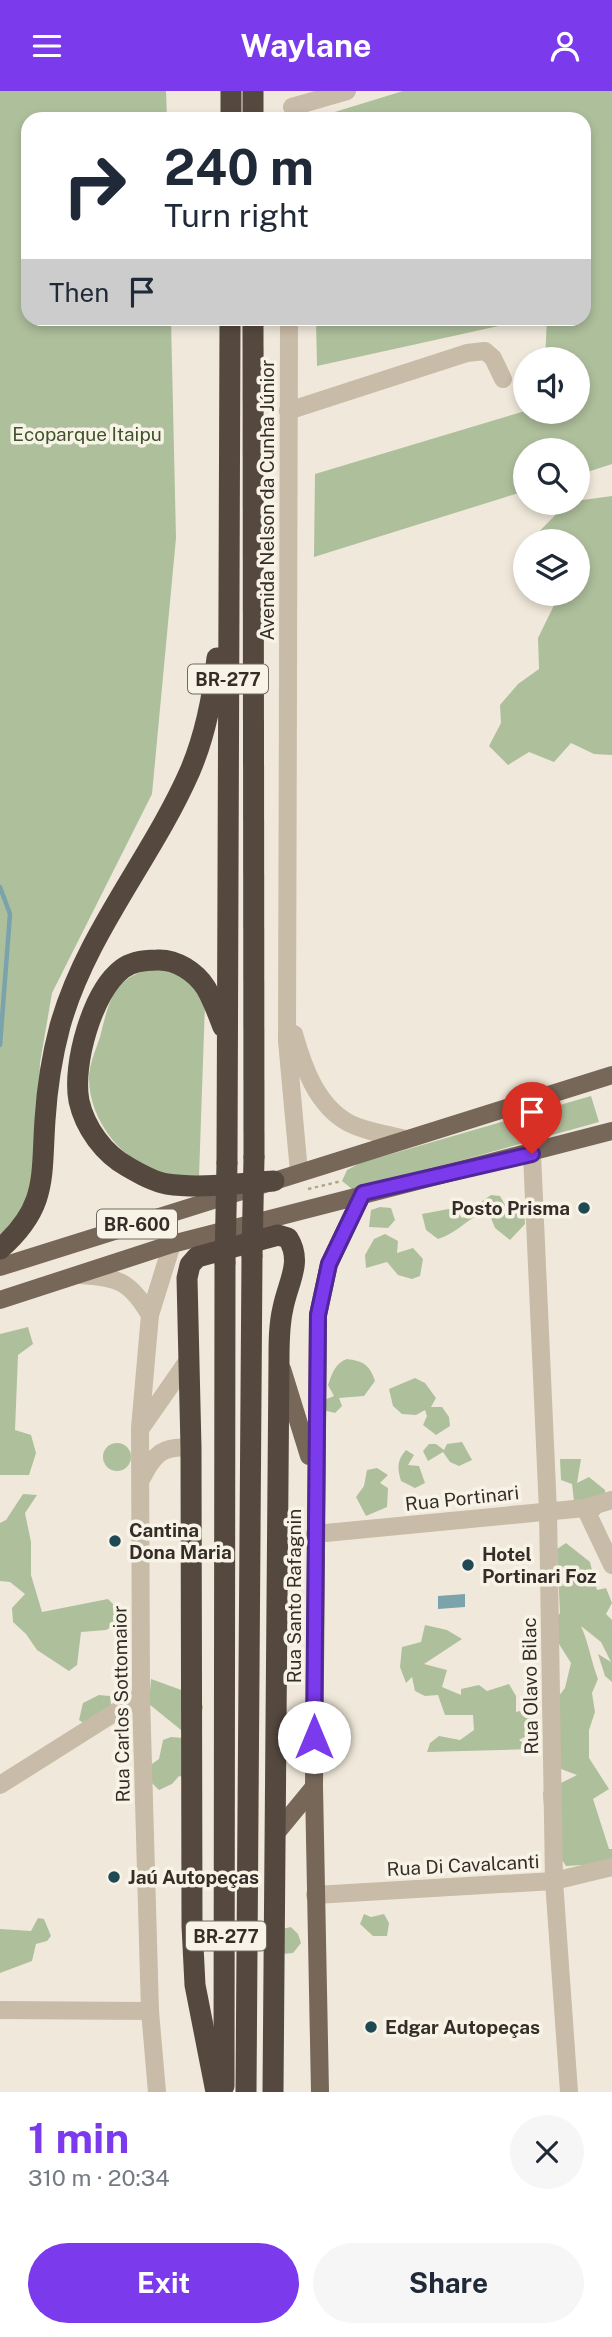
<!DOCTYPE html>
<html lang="en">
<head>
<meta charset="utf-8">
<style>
  :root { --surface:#fff; --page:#f6f6f7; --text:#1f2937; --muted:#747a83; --accent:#7c3aed }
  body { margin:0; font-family:"Public Sans",sans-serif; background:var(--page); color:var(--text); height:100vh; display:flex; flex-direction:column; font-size:26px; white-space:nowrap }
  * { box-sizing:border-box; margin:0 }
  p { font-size:23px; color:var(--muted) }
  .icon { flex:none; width:38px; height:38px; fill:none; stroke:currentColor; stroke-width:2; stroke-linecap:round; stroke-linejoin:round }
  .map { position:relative; height:2001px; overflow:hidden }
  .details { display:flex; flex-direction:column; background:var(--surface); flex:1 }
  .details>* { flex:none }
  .top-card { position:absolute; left:21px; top:21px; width:570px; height:214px; border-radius:21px; box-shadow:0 4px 10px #0003; background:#fff; color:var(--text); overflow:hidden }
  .buttons { position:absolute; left:513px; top:256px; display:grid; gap:14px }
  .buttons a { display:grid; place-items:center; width:77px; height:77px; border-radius:50%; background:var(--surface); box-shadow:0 4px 10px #0003; font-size:35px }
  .pin { position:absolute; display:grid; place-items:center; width:60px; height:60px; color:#fff; margin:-72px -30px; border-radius:50% 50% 50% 0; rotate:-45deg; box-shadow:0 0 7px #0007 }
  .pin .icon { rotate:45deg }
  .me { position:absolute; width:77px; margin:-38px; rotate:0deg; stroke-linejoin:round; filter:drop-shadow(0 0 5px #0008) }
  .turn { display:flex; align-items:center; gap:24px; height:147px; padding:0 28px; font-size:32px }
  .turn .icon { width:91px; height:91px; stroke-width:2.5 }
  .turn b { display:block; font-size:49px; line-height:60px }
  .then { display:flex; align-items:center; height:66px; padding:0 28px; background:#0003; gap:14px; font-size:26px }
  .round { display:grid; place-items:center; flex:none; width:74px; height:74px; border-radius:37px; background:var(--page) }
  .overview { display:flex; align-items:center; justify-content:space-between; height:119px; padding:0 28px }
  h1 { font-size:42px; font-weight:700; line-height:52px; color:var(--accent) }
  .button { display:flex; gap:14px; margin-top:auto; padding:14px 28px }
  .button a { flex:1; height:80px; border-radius:42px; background:var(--accent); color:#fff; font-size:28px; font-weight:700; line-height:80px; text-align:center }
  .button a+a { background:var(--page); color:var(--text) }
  header { display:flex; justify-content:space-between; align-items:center; height:91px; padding:0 28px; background:var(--accent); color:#fff; font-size:32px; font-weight:700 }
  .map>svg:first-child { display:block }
  .green { fill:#aebf9c }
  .water { fill:#7ba3ac }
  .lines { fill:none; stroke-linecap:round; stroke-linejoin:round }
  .stream { stroke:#7ba3ac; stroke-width:4.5 }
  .path { stroke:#b4a592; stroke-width:2.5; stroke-dasharray:3.5 3.5; stroke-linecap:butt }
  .minor { stroke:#c8bba7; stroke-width:18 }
  .major { stroke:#766759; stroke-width:18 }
  .highway { stroke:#55493f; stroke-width:21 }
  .highway-bridge { stroke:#55493f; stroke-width:21 }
  .route-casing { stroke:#51269a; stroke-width:18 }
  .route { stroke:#7c3aed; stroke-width:12 }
  .poi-dot { fill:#1f4a54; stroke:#f8f3e7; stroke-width:2.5 }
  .labels { text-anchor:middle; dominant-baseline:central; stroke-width:7; stroke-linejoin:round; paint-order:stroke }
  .shield { fill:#f8f3e7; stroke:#706961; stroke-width:2 }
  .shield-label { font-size:18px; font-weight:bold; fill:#352e28 }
  .park-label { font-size:19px; fill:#3f522c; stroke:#f8f3e7 }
  .street-label { font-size:19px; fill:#352e28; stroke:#f8f3e7 }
  .poi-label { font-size:19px; font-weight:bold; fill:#352e28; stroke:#f8f3e7; text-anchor:start }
</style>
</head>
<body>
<header><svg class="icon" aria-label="menu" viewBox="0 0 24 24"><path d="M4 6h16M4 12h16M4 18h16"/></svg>Waylane<svg class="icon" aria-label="person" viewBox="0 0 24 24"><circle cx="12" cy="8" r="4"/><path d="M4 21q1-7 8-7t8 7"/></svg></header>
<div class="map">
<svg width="612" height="2001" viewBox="0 0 612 2001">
  <rect width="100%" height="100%" fill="#f0e9db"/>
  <g class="green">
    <polygon points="0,0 166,0 167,28 28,28 28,228 171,228 176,447 152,703 52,902 40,972 35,1083 20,1124 0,1144"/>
    <polygon points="403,0 612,0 612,373 578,384 578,359 525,359 525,400 314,466 315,383 525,320 578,320 578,268 545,268 547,228 584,228 584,28 312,28"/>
    <polygon points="316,228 531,228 317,275"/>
    <polygon points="612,405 612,664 594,663 571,652 554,671 529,661 508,674 489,655 501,632 500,614 518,593 539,578 538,547 560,502 578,502 578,450 530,450 568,411"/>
    <path d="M161,877L188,888L205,913L199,1086C189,1086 176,1087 167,1085C125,1073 89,1032 89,987C89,974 96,958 100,946C110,906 115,882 161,877Z"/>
    <polygon points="591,1005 599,1031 369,1095 352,1098 342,1090 347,1079 360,1072"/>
    <path d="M491,1104L500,1105L505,1114L512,1107L524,1117L525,1133L510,1149L495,1137L491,1127L480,1123C464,1131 455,1143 438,1148L426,1139L422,1123L454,1117L462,1127L481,1120V1111Z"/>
    <polygon points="380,1116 391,1117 395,1129 388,1137 369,1136 371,1119"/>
    <polygon points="385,1143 398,1150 397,1162 413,1157 423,1168 420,1185 412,1188 398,1184 387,1171 366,1177 365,1164 374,1148"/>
    <polygon points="28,1236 33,1253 18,1264 15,1339 31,1344 36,1362 29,1384 0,1384 0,1243"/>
    <path d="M347,1268C363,1270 370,1274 375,1290L364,1305L339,1307L342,1315L335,1322L323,1319L324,1309L334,1305L328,1294C332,1283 335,1272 347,1268Z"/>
    <polygon points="415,1287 425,1292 436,1307 431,1316 442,1316 449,1326 450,1335 436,1344 423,1334 427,1325 425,1319 416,1324 402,1323 393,1315 389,1298"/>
    <polygon points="462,1351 472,1369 459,1375 450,1371 443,1361 428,1370 423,1360 429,1353 436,1353 444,1359 447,1353"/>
    <circle cx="117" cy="1366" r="14"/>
    <path d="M406,1359L414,1364L408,1374L419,1375L425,1392L415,1397L401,1390C397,1377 397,1369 406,1359Z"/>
    <polygon points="560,1368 581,1368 577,1392 589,1386 605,1399 607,1414 599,1424 581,1422 574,1410 572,1393 561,1389"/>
    <polygon points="377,1377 388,1384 380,1392 388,1397 387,1416 366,1425 356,1406 364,1395 367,1379"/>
    <polygon points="23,1403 37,1404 25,1422 31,1451 31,1484 42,1521 108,1508 118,1518 113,1525 115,1534 106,1539 81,1541 77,1574 69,1580 37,1559 26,1543 13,1531 12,1517 25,1503 10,1491 0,1490 0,1432 6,1429"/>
    <path d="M566,1452L590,1471L597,1499L606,1497L612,1512L606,1523L612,1529V1591L605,1585L598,1563L611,1571L601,1551L581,1535C589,1553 591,1570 598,1588L592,1602L595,1621L589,1639V1667L609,1698L593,1708L609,1758H612V1785L589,1789L582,1774L566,1775L546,1744L543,1701L577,1684L553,1675L558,1606L565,1597L571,1572L549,1537L560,1522L557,1458Z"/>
    <polygon points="425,1534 447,1539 462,1548 424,1573 447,1579 442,1596 461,1604 461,1598 479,1594 487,1600 509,1593 516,1605 516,1621 532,1617 536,1630 532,1642 519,1649 532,1658 427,1661 430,1652 439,1645 460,1649 474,1639 473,1624 445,1624 438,1604 425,1605 415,1600 412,1586 406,1592 400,1576 402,1556 421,1551"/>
    <polygon points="151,1588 198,1605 203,1616 198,1635 181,1639 149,1613"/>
    <polygon points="99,1604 110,1605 113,1630 98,1642 79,1629 83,1612"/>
    <polygon points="171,1646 183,1647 197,1689 179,1685 172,1693 159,1699 149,1689 149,1675 159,1668 163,1649"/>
    <polygon points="364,1823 371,1826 384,1823 389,1832 387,1845 373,1845 360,1833"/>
    <polygon points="38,1827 44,1828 51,1845 47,1850 36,1853 32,1870 0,1882 0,1838 31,1840"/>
    <polygon points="291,1836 298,1843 301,1852 293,1862 283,1863 273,1840"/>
  </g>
  <polygon class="water" points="465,1503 465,1516 438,1518 438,1505"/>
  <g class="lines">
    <polyline class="stream" points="0,796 10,823 0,954"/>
    <polyline class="path" points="308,1098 342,1090"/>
    <g class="minor">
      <polyline points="292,16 347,0"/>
      <polyline points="289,228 287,950 299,1081"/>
      <polyline points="288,320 467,262 485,260 493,267 503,288"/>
      <path d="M294,943C303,975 316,1013 347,1031C363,1040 386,1043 405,1048"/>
      <polyline points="532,1063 548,1420 554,1790 569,2001"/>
      <path d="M80,1184C118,1186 130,1190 150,1224"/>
      <polyline points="141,1337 189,1268"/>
      <path d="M142,1387C154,1363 163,1354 191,1357"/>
      <polyline points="585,1417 612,1474"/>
      <polyline points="315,1443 585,1417 612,1409"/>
      <polyline points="0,1694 141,1605"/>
      <polyline points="315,1804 554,1790 612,1776"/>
      <polyline points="0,1919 150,1920"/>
      <polyline points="157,2001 150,1920 141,1605 140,1337 150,1224 172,1153"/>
    </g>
    <g class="major">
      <polyline points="0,1176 612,984"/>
      <polyline points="0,1209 172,1153 612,1040"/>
      <polyline points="282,1278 309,1365"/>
      <polyline points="277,1741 314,1696"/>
      <polyline points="320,2001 314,1696 318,1224 329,1173 363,1102"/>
    </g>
    <g class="highway">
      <polyline points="231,28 231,0"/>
      <polyline points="253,28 253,0"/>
      <polyline points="253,228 254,1066"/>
      <path d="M223,936C218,923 213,909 206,897C196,881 176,868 157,869C145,869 132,870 122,878C92,901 72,974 79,1010C85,1037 104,1063 128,1076C140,1083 154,1091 167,1093C201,1098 239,1092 274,1090"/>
      <polyline points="227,1072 230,228"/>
      <path d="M0,1158C48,1116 41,1086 45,1029C47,997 52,965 60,935C86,842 152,767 190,680C205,645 213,604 217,567"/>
      <polyline points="224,1995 225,1172"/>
      <path d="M216,2001L195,1894L192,1835L191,1357L187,1187L190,1174L197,1166L278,1144L288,1147C303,1171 288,1191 283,1217C279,1234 279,1251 279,1268L273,2001"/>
      <polyline points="246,2001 252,1165"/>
    </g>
    <g class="highway-bridge">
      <polyline points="252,1165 254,1066"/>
      <polyline points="225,1172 227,1072"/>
    </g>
  </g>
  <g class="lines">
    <g class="route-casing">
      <polyline id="route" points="314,1646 318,1224 329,1173 363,1102 532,1063"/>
    </g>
    <use href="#route" class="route"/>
  </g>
  <g class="poi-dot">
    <circle cx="584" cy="1117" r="7"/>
    <circle cx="115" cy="1450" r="7"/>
    <circle cx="468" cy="1474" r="7"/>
    <circle cx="114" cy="1786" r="7"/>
    <circle cx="371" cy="1936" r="7"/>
  </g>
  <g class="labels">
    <g class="shield">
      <rect x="188" y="573.5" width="80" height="29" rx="5"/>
      <rect x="97" y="1118.5" width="80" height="29" rx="5"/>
      <rect x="186" y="1830.5" width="80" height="29" rx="5"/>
    </g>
    <g class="shield-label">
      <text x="228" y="588">BR-277</text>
      <text x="137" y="1133">BR-600</text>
      <text x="226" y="1845">BR-277</text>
    </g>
    <g class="park-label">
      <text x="87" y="343">Ecoparque Itaipu</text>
    </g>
    <g class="street-label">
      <text transform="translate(267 409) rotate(-90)">Avenida Nelson da Cunha Júnior</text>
      <text transform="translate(462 1407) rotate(-6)">Rua Portinari</text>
      <text transform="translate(294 1505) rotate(-90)">Rua Santo Rafagnin</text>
      <text transform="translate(530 1595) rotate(-91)">Rua Olavo Bilac</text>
      <text transform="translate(121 1613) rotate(-91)">Rua Carlos Sottomaior</text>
      <text transform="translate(463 1774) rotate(-3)">Rua Di Cavalcanti</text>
    </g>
    <g class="poi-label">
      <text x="570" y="1117" text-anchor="end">Posto Prisma</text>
      <text x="129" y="1439">Cantina<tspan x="129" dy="22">Dona Maria</tspan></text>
      <text x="482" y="1463">Hotel<tspan x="482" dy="22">Portinari Foz</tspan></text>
      <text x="128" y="1786">Jaú Autopeças</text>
      <text x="385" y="1936">Edgar Autopeças</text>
    </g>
  </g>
</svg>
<div class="buttons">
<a><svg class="icon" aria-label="sound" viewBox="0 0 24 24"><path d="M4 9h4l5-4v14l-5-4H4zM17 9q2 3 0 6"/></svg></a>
<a><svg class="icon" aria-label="search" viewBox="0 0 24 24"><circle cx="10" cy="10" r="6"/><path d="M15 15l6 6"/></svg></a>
<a><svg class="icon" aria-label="layers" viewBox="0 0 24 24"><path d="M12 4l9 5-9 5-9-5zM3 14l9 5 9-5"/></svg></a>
</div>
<div class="pin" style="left:532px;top:1063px;background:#d93025"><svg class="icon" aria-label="arrive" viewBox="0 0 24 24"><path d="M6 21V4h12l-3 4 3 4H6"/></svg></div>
<svg class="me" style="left:314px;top:1646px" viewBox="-20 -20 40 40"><circle r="19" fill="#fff"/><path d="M0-13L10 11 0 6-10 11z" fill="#7c3aed"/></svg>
<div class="top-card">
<div class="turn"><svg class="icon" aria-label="right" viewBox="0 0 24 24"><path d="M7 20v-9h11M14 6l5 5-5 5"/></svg><div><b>240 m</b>Turn right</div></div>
<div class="then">Then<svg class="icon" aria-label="arrive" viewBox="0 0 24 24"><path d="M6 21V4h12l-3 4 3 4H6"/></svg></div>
</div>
</div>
<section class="details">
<div class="overview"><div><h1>1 min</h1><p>310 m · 20:34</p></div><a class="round"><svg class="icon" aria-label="close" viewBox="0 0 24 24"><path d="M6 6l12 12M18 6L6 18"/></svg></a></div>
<div class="button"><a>Exit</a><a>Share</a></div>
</section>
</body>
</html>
